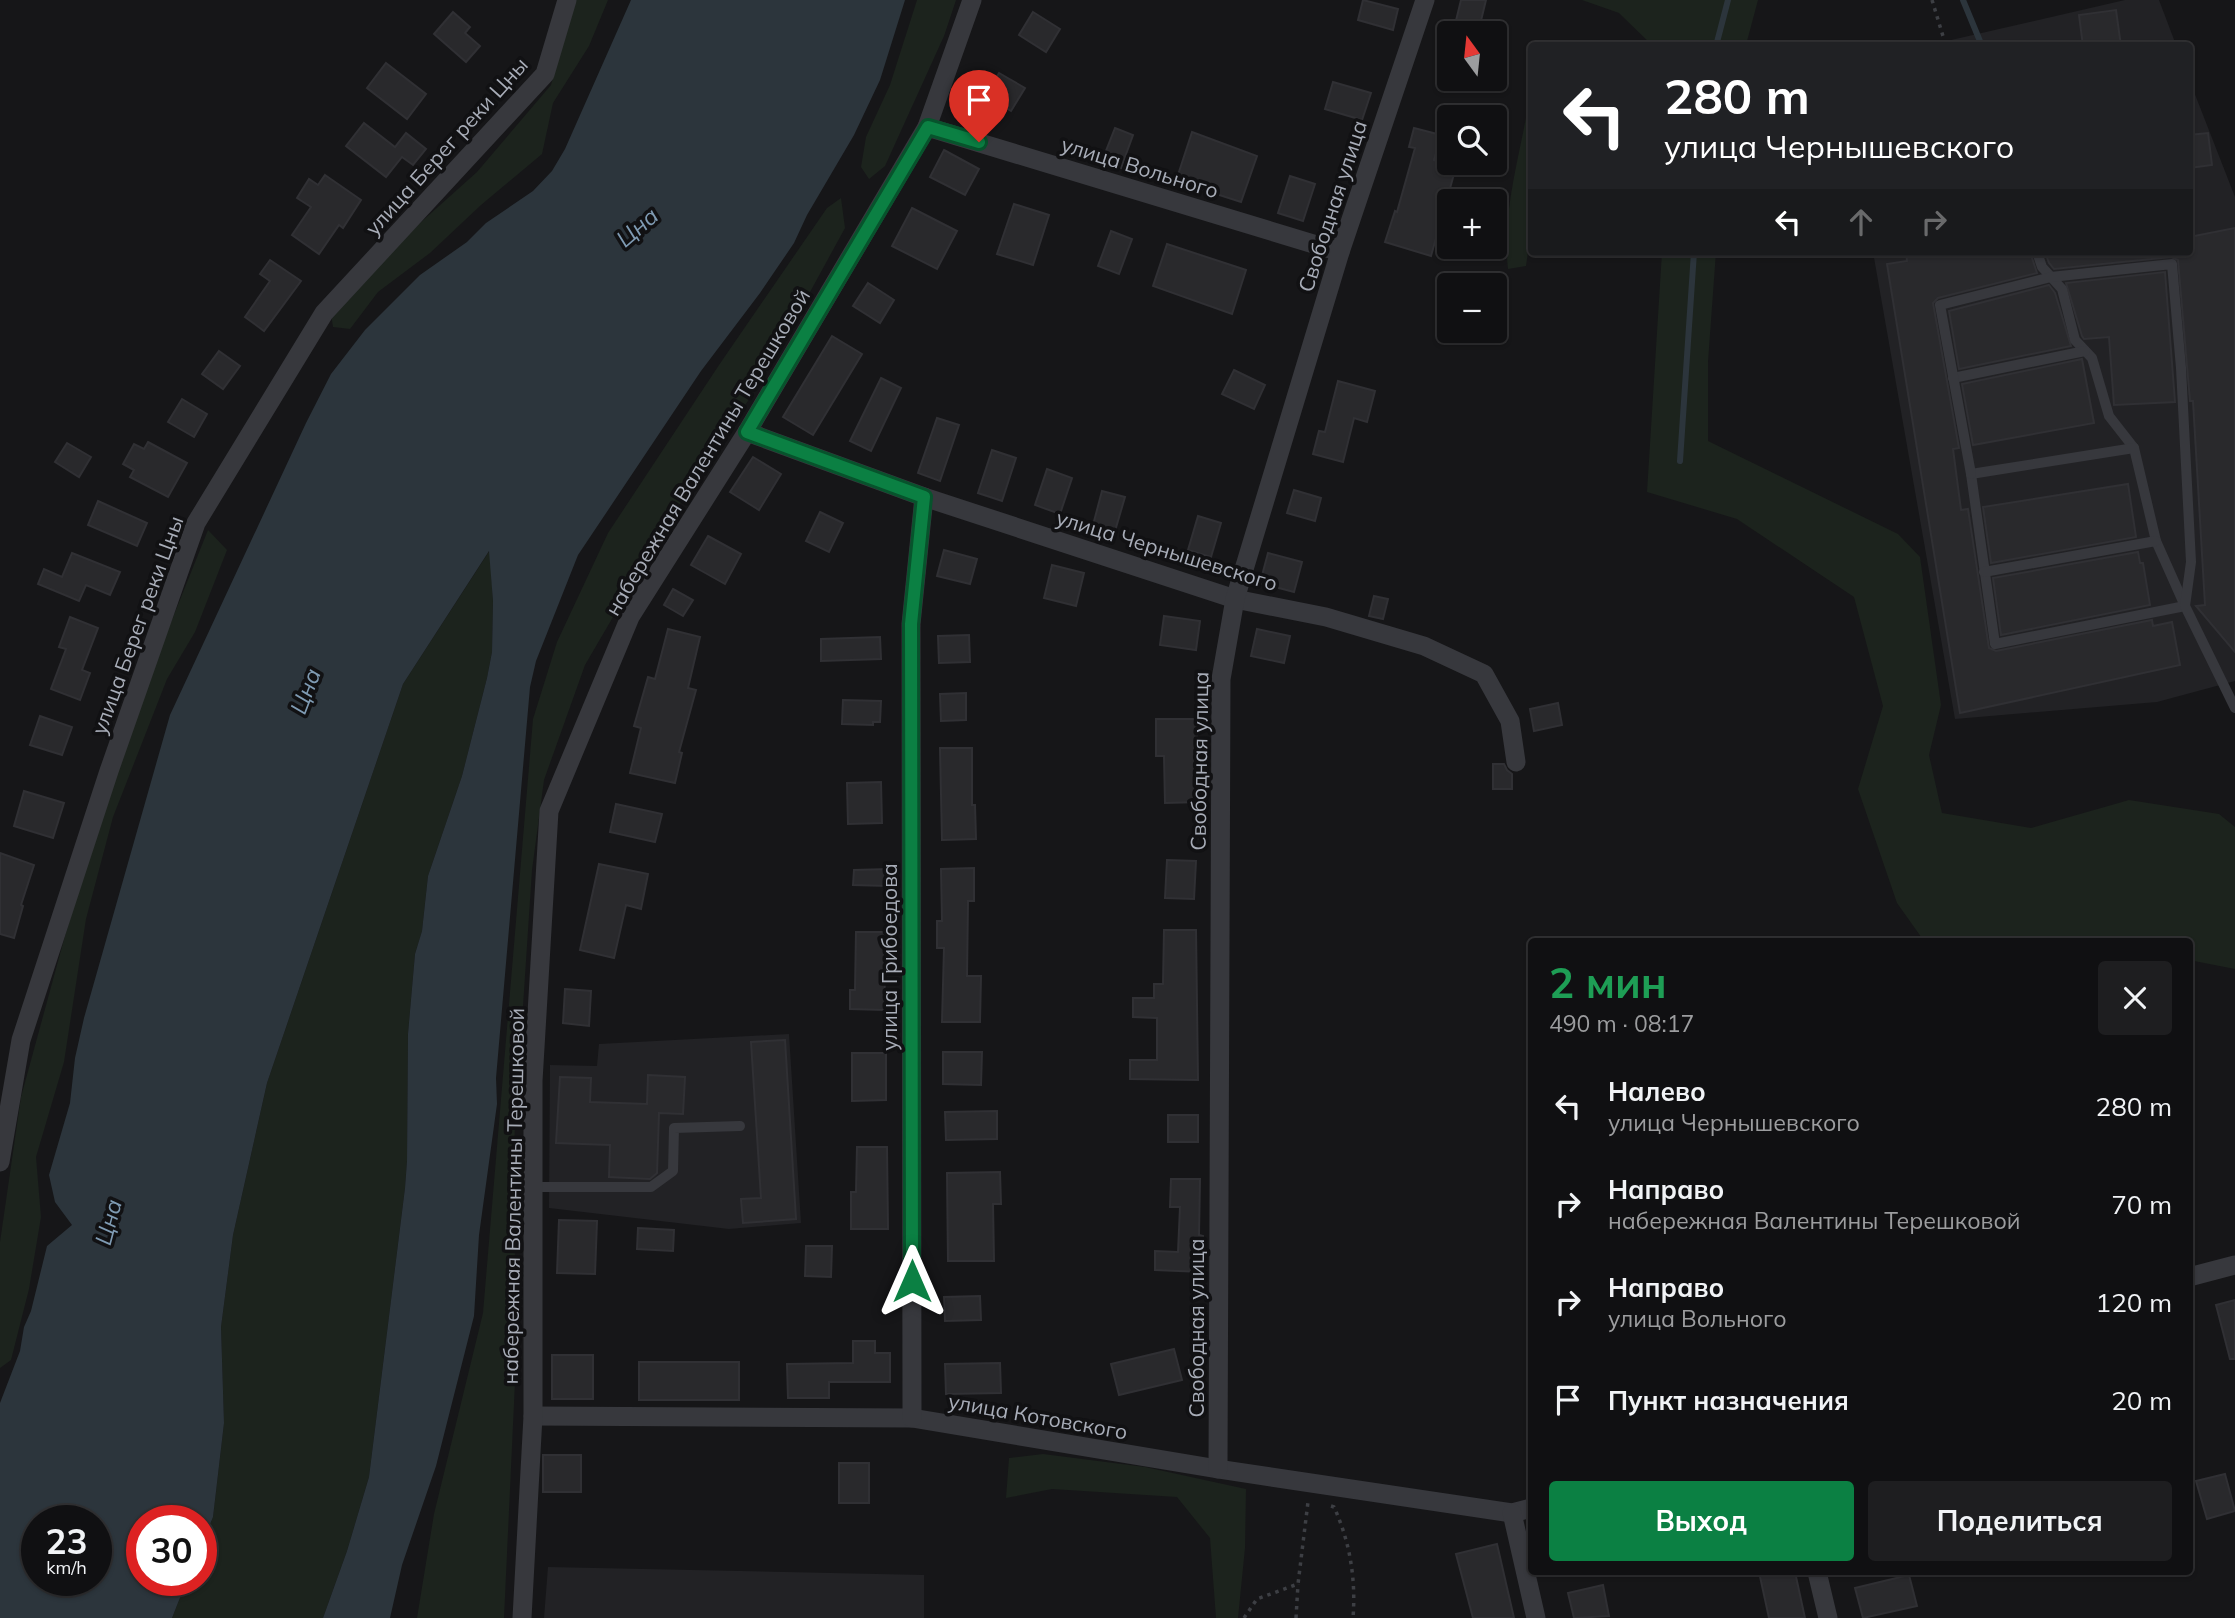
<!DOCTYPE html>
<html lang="ru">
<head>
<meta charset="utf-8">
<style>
  :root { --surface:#101012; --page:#1e1e20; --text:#f1f3f6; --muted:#9c9d9f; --line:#303032; --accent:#0b8043 }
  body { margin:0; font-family:Mulish,sans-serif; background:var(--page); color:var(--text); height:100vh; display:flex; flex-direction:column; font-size:26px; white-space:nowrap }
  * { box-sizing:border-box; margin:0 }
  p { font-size:23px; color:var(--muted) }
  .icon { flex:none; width:38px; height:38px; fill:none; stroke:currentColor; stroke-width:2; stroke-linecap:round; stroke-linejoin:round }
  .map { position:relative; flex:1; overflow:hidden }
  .panel { position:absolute; left:1528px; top:938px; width:665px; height:637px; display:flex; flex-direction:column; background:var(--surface); border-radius:7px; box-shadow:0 2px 5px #0004,0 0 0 2px var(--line) }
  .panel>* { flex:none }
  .hud { position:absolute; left:1528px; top:42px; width:665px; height:214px; border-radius:7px; box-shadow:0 2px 5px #0004,0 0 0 2px var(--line); background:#202124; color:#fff; overflow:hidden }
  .needle { width:46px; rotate:345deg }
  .controls { position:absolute; left:1437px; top:21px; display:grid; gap:14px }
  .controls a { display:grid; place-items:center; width:70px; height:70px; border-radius:7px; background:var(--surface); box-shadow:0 2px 5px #0004,0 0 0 2px var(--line); font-size:35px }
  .speed { position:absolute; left:21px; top:1505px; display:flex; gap:14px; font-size:35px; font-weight:700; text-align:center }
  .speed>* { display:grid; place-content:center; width:91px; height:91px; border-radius:50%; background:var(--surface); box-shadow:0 2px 5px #0004,0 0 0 2px var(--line); line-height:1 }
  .speed small { font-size:18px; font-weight:400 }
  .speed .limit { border:10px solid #d22; background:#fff; color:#111 }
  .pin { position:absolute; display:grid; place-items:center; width:60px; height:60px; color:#fff; margin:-72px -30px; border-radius:50% 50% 50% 0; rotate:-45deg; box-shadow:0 0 7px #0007 }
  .pin .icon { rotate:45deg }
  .me { position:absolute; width:77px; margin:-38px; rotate:0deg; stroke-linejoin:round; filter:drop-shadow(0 0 5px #0008) }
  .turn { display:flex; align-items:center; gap:24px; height:147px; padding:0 21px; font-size:32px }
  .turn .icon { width:91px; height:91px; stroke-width:2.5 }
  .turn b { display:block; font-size:49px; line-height:60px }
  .lanes { display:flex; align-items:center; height:66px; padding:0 21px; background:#0003; justify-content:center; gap:35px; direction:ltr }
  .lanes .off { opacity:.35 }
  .round { display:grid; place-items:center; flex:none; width:74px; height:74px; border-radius:7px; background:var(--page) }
  .overview { display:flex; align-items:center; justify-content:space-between; height:119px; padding:0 21px }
  h1 { font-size:42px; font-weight:700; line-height:52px; color:#1e9e55 }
  .action { display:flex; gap:14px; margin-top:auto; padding:14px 21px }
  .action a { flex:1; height:80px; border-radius:7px; background:var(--accent); color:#fff; font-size:28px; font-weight:700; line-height:80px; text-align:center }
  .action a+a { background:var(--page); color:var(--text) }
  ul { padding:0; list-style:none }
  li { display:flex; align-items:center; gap:21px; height:98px; padding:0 21px }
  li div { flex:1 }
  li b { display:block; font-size:26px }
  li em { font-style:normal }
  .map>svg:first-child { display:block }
  .built { fill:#222225 }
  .green { fill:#1c231d }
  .water { fill:#2c353c; fill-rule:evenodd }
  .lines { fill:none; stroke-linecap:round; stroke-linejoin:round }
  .stream { stroke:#2c353c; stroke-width:6 }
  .building { fill:#29292c; stroke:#303034; stroke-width:2 }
  .path { stroke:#3d3f44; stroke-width:3.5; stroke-dasharray:3.5 5; stroke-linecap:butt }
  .lane { stroke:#37383d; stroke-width:10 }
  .street { stroke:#37383d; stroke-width:19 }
  .route-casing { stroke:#07532c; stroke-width:18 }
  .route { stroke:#0b8043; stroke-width:12 }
  .labels { text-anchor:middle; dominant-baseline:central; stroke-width:7; stroke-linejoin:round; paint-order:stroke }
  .street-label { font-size:21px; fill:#a8adb8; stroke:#111113 }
  .water-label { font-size:23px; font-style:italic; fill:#7f9bb3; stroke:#111113 }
</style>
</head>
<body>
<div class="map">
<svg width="2235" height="1618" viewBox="0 0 2235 1618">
  <rect width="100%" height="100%" fill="#161618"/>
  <g class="built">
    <polygon points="2125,0 2159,0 2176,45 1925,46"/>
    <polygon points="2189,79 2235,197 2235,681 2157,702 1955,719 1873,252 2189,252"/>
    <polygon points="789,1034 801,1223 729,1229 549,1208 550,1065 597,1066 599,1044"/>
    <polygon points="548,1567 924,1575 924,1618 544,1618"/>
  </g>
  <g class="green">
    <polygon points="575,0 608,0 589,46 553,103 542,154 481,205 430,253 378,292 350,329 333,327 331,314 410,232 477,172 551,85"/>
    <polygon points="917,0 956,0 944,36 885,166 869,179 861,167 866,137 890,85"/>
    <polygon points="1582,0 1758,0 1746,45 1653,46 1619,13"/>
    <path d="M1531,87V230L1526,266L1508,269C1501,208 1523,148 1531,87Z"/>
    <polygon points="841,198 845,228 763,378 672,516 585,665 544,780 532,870 512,1173 516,1285 515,1382 504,1618 417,1618 434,1514 483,1313 533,719 557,642 608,533 719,365 827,208"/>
    <polygon points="1662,252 1716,252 1708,362 1708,441 1898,534 1920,557 1941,705 1929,755 1942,813 2031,828 2129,800 2219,814 2235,827 2235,969 2189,960 2189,942 1924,941 1897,903 1858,789 1883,706 1854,597 1737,519 1647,492"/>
    <polygon points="208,530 227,550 195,632 167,679 113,817 86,919 64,1062 36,1157 41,1217 29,1289 11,1360 0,1368 0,1242 21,1097 63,943 101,813 157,657"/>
    <polygon points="490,550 493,601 492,652 487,678 462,776 428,876 422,931 415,954 408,1034 407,1161 405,1188 369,1477 347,1551 323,1618 172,1618 187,1580 201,1580 201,1546 213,1517 224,1423 221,1327 233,1235 267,1083 403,684"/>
    <polygon points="1043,1454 1145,1467 1246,1489 1245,1548 1238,1618 1216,1618 1210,1538 1177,1497 1052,1489 1006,1498 1009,1458"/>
  </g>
  <path class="water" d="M631,0H905L880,80L854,135L807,215L794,243L760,293L701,371L578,555L536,661L530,687L496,1078L497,1104L479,1235L474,1316L436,1466L402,1565L390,1618H323L347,1551L369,1477L405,1188L407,1161L408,1034L415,954L422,931L428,876L462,776L487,678L492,652L493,601L489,551L403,684L267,1083L233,1235L221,1327L224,1423L213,1517L201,1546V1521H142V1580H187L172,1618H0V1403L20,1351L24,1327L31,1311L47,1246L72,1225L55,1202L49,1175L70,1103L75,1058L84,1018L170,715L306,423L331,374L365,330L420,275L467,242L486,223L533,191L552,171L565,149ZM37,1521H96V1580H37Z"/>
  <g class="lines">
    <g class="stream">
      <polyline points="1963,0 1982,46"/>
      <polyline points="1716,46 1728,0"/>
      <polyline points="1680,461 1694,252"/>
    </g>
  </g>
  <g class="building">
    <polygon points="1363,0 1398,9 1393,30 1358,20"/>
    <polygon points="1461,0 1486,0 1478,33 1453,33"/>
    <polygon points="2116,10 2121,46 2083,46 2079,15"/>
    <polygon points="453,12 470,27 465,33 480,46 466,62 434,34"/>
    <polygon points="1033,12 1060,29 1046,52 1019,35"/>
    <polygon points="386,63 426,94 407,119 367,88"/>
    <polygon points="999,73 1025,88 1011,111 985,96"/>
    <polygon points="1333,82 1371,93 1362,120 1325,109"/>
    <polygon points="364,123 395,147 406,133 426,149 413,165 402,157 386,177 346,146"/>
    <polygon points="1115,128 1133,135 1121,168 1102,161"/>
    <polygon points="1414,128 1441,135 1434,160 1456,167 1431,256 1385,242 1395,211 1397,212 1415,148 1409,147"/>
    <polygon points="1192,132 1257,156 1241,202 1176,181"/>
    <polygon points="2208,133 2212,165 2189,168 2189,135"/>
    <polygon points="944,150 979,169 965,195 930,177"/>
    <polygon points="325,175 361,200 343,228 339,225 319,254 292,235 311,207 297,198 309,179 318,185"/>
    <polygon points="1290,176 1315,184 1303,221 1278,213"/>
    <polygon points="1014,204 1049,215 1033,265 997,254"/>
    <polygon points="912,208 957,231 937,269 892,246"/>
    <polygon points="2235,228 2235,652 2196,606 2205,605 2193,401 2190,401 2178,260 2171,257 2054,269 2049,263 2045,252 2189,252 2189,237"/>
    <polygon points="1111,231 1132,239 1119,274 1098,266"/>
    <polygon points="1167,244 1246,270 1232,314 1153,286"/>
    <polygon points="1906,252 2030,252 2037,273 1938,298 1933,303 1959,448 1953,449 1961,510 1968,509 1989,648 1996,651 2152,620 2153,626 2172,622 2180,665 1960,713 1887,264 1907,261"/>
    <polygon points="270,260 301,281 264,331 245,317 270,281 260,274"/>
    <polygon points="2165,272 2175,402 2114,405 2109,337 2084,339 2082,336 2066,283"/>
    <polygon points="868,283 894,300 880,323 853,306"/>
    <polygon points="2049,285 2055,293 2071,346 1959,369 1949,311"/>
    <polygon points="832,336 862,354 813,435 783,417"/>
    <polygon points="219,351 240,366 223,389 202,374"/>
    <polygon points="2082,359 2094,423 1973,445 1962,384"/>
    <polygon points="1234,370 1265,385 1254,409 1222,394"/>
    <polygon points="881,378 901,388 871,451 850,441"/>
    <polygon points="1338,381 1375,391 1367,422 1354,418 1343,462 1313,454 1319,431 1325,432"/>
    <polygon points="182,399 207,414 194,437 168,422"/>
    <polygon points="937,418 959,425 940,481 918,473"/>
    <polygon points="148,442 187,463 168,497 130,477 134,470 123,464 134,444 144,449"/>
    <polygon points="67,443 91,457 79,477 55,462"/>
    <polygon points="992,450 1016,458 1002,501 978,493"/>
    <polygon points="753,457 781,474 759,510 730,492"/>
    <polygon points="1047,469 1072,478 1060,514 1035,505"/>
    <polygon points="2128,484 2136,537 1991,563 1983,507"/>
    <polygon points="1294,490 1321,498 1315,521 1287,513"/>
    <polygon points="1102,491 1125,497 1115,531 1093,525"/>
    <polygon points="98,501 147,523 137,546 88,525"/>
    <polygon points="820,512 843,523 829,552 806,541"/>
    <polygon points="1198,516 1221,523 1211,557 1188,550"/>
    <polygon points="708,536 741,554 725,584 691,565"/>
    <polygon points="944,550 977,559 970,584 937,576"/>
    <polygon points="2138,552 2140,563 2143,563 2150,605 2001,635 1993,578"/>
    <polygon points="72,553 120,572 110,595 86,585 79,601 38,584 44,569 62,577"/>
    <polygon points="1268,553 1302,562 1294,592 1260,583"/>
    <polygon points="1052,565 1084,573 1076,606 1044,598"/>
    <polygon points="673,589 693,600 683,616 664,605"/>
    <polygon points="1374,596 1388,599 1383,619 1369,616"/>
    <polygon points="1164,616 1200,621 1196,650 1160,645"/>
    <polygon points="70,617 98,628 82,670 90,673 80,700 51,689 66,649 59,647"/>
    <polygon points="668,629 700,637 688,688 696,690 679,752 682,753 675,783 630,773 641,728 634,726 648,677 655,679"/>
    <polygon points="1257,629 1290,636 1284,663 1251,656"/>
    <polygon points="969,635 970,662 939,663 938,636"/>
    <polygon points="880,637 881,659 821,661 821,639"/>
    <polygon points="966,693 966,720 941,721 940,694"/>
    <polygon points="843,700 881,701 880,722 873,722 873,725 842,724"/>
    <polygon points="1558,703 1562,725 1534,731 1530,709"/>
    <polygon points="40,716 72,727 62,755 30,745"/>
    <polygon points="1156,719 1197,719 1197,776 1199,776 1200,802 1165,803 1164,756 1156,756"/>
    <polygon points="940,748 972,748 972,805 975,805 976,839 942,840"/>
    <polygon points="1493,764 1504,764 1507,770 1512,774 1512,789 1493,789"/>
    <polygon points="881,782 882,823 848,824 847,783"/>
    <polygon points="24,791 64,803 53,838 14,826"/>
    <polygon points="616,804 662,814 655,842 610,832"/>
    <polygon points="0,853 34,865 21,905 23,906 14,938 0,934"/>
    <polygon points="1167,860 1196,861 1194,899 1165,898"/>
    <polygon points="599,864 648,874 641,909 626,905 614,958 580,950"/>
    <polygon points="974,868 974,901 968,901 967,976 981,976 980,1022 942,1022 944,948 937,948 937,921 942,921 941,869"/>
    <polygon points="889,869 888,886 853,885 854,870"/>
    <polygon points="1164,930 1196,930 1198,1080 1130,1079 1130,1060 1157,1060 1157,1018 1133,1017 1133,998 1154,998 1154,984 1163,984"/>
    <polygon points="856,932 884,932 885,1010 850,1009 850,990 855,990"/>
    <polygon points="565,989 591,991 589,1026 563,1023"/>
    <polygon points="785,1040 796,1219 743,1223 741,1199 761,1198 751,1042"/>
    <polygon points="943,1052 982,1052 981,1085 943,1084"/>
    <polygon points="852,1053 886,1053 886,1100 852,1101"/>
    <polygon points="648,1075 685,1077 683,1114 659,1113 657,1173 650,1179 609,1177 610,1145 556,1143 560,1077 591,1078 590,1102 647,1104"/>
    <polygon points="997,1111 997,1139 946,1140 945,1112"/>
    <rect x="1168" y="1115" width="30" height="27"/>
    <polygon points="857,1147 887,1147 888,1229 851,1229 851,1192 856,1192"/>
    <polygon points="1000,1172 1001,1204 993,1204 994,1261 948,1261 947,1173"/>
    <polygon points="1171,1179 1200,1179 1199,1235 1203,1236 1202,1272 1155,1270 1155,1251 1178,1252 1180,1207 1170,1207"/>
    <polygon points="559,1220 597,1221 595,1274 557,1273"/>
    <polygon points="638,1228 674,1230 673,1251 637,1249"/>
    <polygon points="806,1246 832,1246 831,1277 805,1276"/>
    <polygon points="980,1296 981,1320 945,1321 944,1297"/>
    <polygon points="2235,1300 2235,1359 2230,1359 2216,1305"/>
    <polygon points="853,1341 875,1341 875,1353 890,1353 890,1382 829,1382 829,1398 788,1398 787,1364 853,1363"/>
    <polygon points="1174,1349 1182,1380 1119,1395 1111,1364"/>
    <rect x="552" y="1355" width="41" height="44"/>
    <rect x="639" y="1362" width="100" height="38"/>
    <polygon points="1000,1363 1001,1393 946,1394 945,1364"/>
    <rect x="543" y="1455" width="38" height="37"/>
    <rect x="839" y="1463" width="30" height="40"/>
    <polygon points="2225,1474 2235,1511 2207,1519 2196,1481"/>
    <polygon points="1497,1544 1514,1618 1473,1618 1456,1554"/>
    <polygon points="1759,1572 1795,1572 1805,1618 1769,1618"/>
    <polygon points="1909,1575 1917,1606 1863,1618 1855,1588"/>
    <polygon points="1603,1585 1609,1616 1574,1618 1568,1593"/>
  </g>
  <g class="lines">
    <g class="path">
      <polyline points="1932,0 1946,46"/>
      <path d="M1331,1506L1334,1507C1350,1542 1356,1579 1353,1618"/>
      <polyline points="1244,1618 1257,1599 1298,1584 1308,1502"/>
      <polyline points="1296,1618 1298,1584"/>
    </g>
    <g class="lane">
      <polyline points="2037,252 2042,267 2062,289 2075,340 2092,358 2109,416 2134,448"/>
      <polyline points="1953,378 2085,351"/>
      <polygon points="2134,448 2156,541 2185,606 1995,644 1971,474"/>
      <polyline points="1971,474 1940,305 2051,277 2172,264 2181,368 2191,562 2185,606 2235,708"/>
      <polyline points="1984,572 2156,541"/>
      <polyline points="533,1187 651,1187 673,1171 674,1128 740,1126"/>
    </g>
    <g class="street">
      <polyline points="927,127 1340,252"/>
      <polyline points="747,432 924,497 1235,599 1326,617 1424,646 1484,674 1510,721 1516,762"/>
      <polyline points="0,1162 21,1040 109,771 196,523 324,313 545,74 567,0"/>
      <polyline points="2189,1277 2235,1265"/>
      <polyline points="533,1416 912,1418 1218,1469 1512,1513 1531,1508"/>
      <polyline points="912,1418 911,624 924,497"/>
      <polyline points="1218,1469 1221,679 1235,599 1340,252 1425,0"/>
      <polyline points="1512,1513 1536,1618"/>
      <polyline points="1817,1572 1828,1618"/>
      <polyline points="522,1618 533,1416 533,1081 549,811 630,617 747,432 927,127 972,0"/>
    </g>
  </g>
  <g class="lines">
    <g class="route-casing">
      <polyline id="route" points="912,1281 911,624 924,497 747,432 928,127 979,142"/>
    </g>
    <use href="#route" class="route"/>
  </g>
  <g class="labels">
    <g class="street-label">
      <text transform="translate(446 146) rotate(-48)">улица Берег реки Цны</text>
      <text transform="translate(1140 167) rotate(17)">улица Вольного</text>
      <text transform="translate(1332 206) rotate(-72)">Свободная улица</text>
      <text transform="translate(707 452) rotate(-59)">набережная Валентины Терешковой</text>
      <text transform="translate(1167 550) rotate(17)">улица Чернышевского</text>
      <text transform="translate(137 625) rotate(-70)">улица Берег реки Цны</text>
      <text transform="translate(1199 761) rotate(-89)">Свободная улица</text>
      <text transform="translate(889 957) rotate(-90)">улица Грибоедова</text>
      <text transform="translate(513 1196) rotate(-89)">набережная Валентины Терешковой</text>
      <text transform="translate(1196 1328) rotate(-90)">Свободная улица</text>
      <text transform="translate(1038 1416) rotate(10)">улица Котовского</text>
    </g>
    <g class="water-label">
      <text transform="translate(637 227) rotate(-41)">Цна</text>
      <text transform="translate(305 691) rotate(-69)">Цна</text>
      <text transform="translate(108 1222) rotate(-75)">Цна</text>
    </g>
  </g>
</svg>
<div class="controls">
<a><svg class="needle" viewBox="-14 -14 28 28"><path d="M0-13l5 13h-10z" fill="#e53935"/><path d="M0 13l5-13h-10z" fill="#9c9d9f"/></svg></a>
<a><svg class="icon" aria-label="search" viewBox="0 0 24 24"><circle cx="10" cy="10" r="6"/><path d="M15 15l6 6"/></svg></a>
<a>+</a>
<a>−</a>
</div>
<div class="speed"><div>23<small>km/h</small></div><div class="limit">30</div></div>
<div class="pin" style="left:979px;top:142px;background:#d93025"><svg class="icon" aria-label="arrive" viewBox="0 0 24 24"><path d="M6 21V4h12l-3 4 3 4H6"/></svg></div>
<svg class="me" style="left:912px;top:1281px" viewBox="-20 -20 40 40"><path d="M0-17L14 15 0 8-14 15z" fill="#0b8043" stroke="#fff" stroke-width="4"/></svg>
<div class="hud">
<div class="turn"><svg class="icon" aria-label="left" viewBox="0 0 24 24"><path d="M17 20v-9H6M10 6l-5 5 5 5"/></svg><div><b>280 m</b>улица Чернышевского</div></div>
<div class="lanes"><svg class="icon" aria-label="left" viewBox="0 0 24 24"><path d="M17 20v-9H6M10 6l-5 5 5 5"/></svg><svg class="icon off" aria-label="ahead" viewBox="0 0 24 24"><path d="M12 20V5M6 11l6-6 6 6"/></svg><svg class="icon off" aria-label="right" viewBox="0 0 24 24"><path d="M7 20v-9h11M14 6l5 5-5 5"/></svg></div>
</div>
<section class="panel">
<div class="overview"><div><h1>2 мин</h1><p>490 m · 08:17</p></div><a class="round"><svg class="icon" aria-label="close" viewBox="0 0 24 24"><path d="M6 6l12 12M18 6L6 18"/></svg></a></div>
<ul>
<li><svg class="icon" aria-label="left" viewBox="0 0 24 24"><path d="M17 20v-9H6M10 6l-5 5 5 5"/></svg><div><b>Налево</b><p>улица Чернышевского</p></div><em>280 m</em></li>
<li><svg class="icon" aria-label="right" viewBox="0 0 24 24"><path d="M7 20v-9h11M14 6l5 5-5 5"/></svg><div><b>Направо</b><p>набережная Валентины Терешковой</p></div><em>70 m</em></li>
<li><svg class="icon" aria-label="right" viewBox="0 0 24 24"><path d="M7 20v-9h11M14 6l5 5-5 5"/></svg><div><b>Направо</b><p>улица Вольного</p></div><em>120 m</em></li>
<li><svg class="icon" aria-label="arrive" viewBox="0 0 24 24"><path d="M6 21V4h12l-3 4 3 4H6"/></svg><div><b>Пункт назначения</b></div><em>20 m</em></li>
</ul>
<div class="action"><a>Выход</a><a>Поделиться</a></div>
</section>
</div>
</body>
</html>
